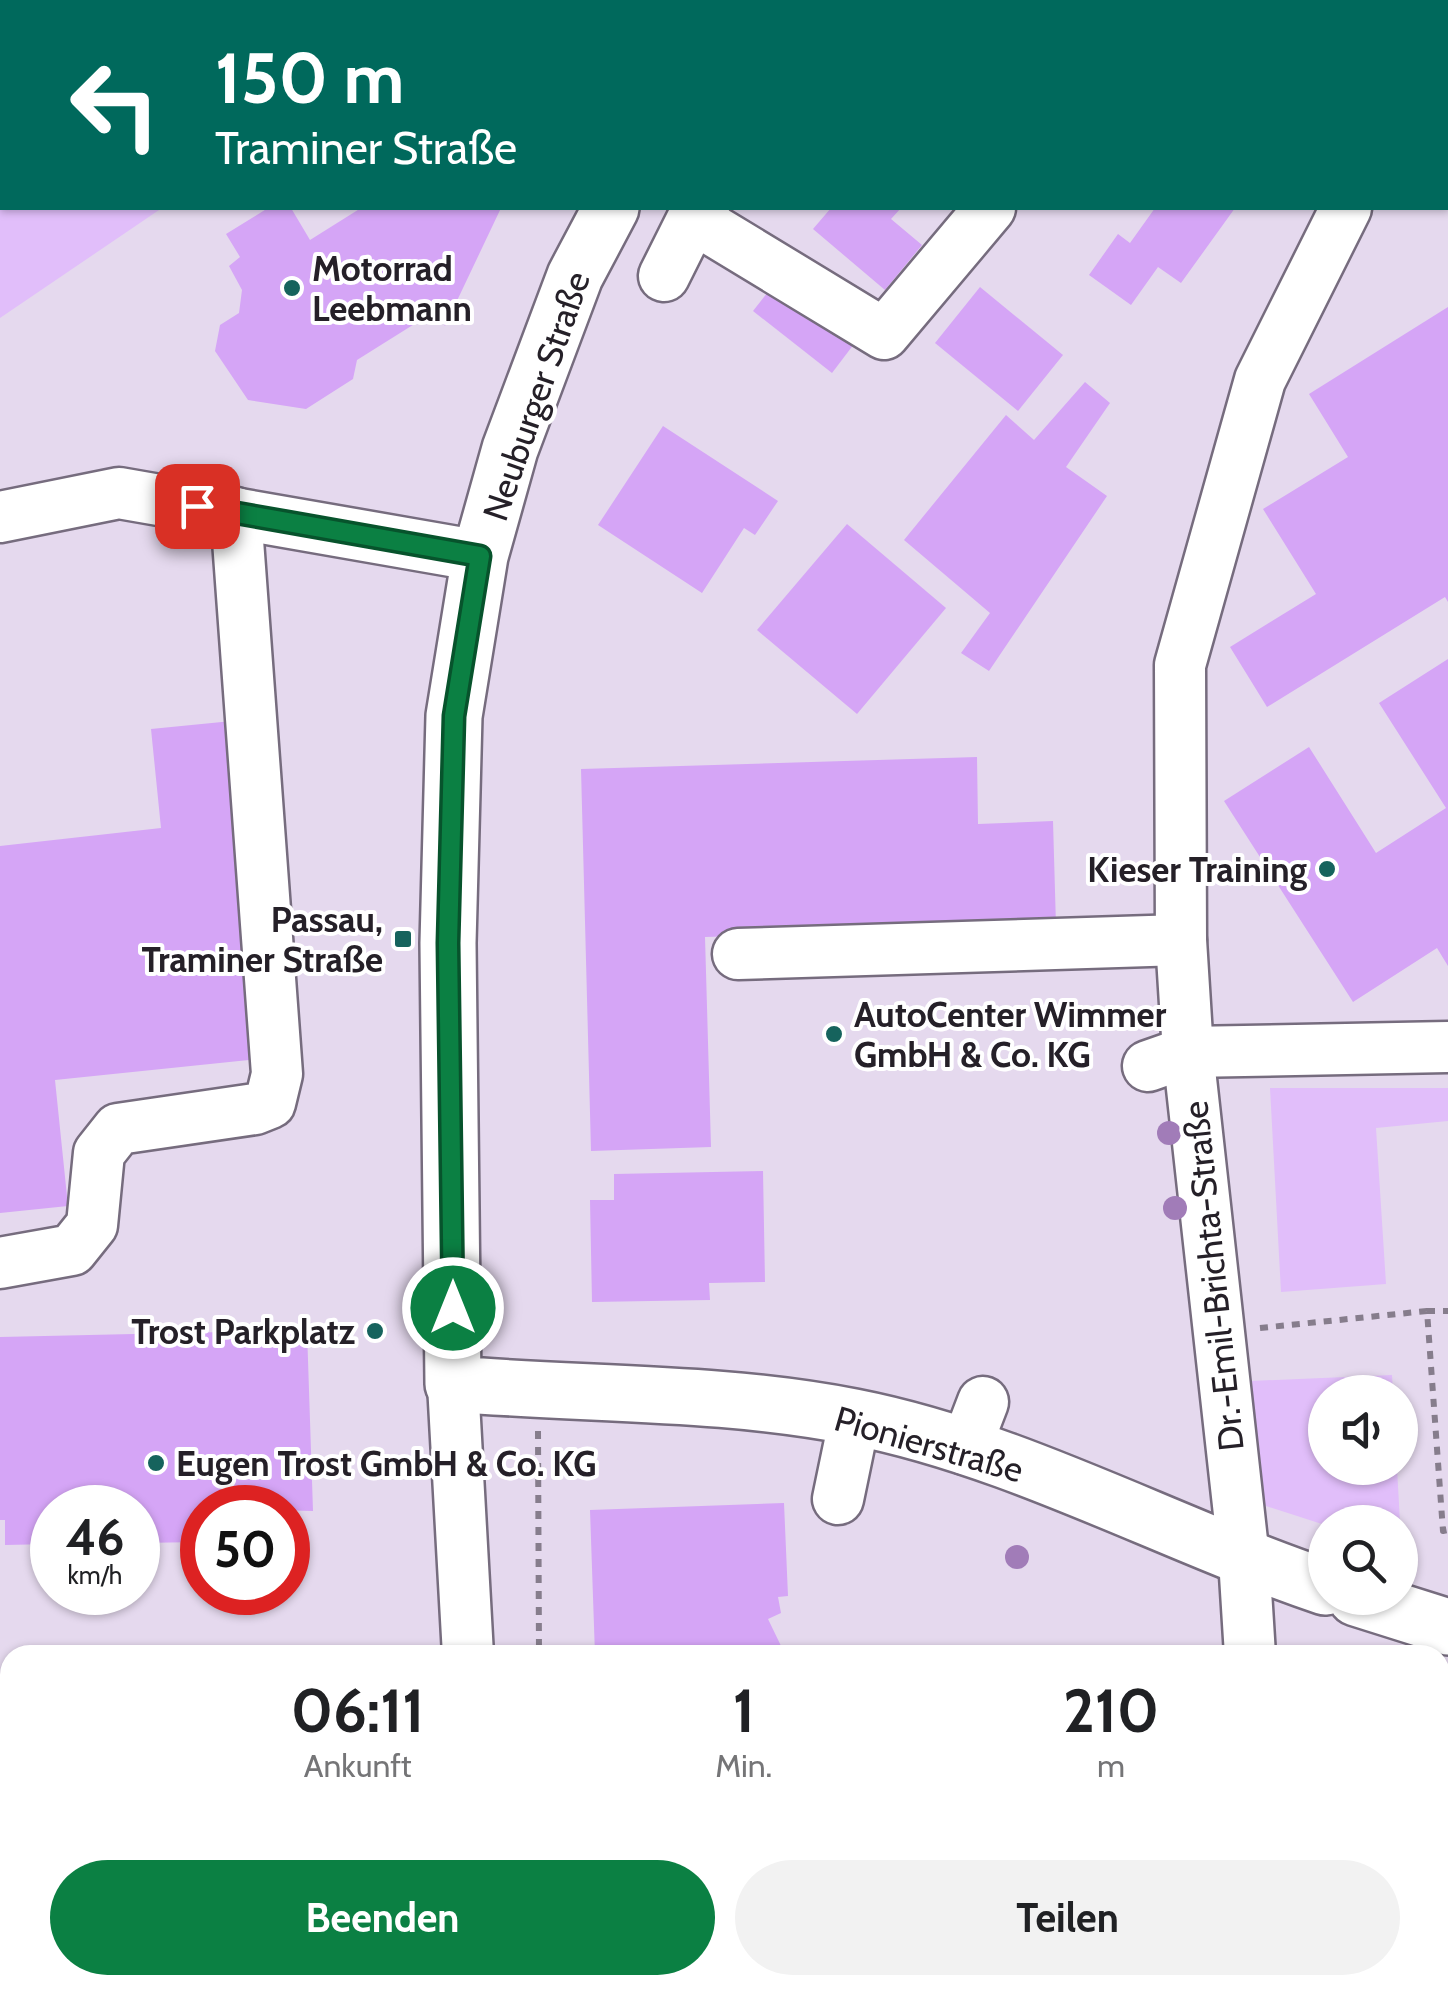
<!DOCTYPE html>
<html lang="de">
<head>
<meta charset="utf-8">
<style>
  :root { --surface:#fff; --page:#f2f2f2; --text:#202124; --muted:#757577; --accent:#0b8043 }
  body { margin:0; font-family:Cabin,sans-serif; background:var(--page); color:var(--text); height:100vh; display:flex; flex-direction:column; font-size:38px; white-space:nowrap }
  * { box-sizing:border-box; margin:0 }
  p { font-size:32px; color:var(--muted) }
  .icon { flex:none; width:55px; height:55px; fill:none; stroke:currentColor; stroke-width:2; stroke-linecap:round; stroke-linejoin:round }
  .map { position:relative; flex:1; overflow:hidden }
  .sheet { position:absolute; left:0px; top:1645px; width:1450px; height:350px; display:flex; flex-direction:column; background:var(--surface); border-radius:30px 30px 0 0; box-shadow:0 2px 8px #0004 }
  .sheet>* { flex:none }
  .banner { position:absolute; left:0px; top:0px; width:1450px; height:210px; box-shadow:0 2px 8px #0004; background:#00695c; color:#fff; overflow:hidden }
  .controls { position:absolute; left:1308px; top:1375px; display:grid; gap:20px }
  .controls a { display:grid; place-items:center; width:110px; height:110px; border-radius:50%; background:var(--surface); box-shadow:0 2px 8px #0004; font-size:50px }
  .speed { position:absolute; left:30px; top:1485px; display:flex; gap:20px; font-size:50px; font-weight:700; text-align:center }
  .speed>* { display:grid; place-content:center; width:130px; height:130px; border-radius:50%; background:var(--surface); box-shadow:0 2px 8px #0004; line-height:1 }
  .speed small { font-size:25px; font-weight:400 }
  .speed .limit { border:15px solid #d22; background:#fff; color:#111 }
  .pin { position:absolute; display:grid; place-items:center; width:85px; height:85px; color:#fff; margin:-42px; border-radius:20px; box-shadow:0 5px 15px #0006 }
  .me { position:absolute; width:110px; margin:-55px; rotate:0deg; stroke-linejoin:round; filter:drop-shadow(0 0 8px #0008) }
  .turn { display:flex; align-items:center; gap:35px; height:210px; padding:0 50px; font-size:45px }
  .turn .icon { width:130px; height:130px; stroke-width:2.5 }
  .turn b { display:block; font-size:70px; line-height:85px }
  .eta { display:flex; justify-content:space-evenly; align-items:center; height:170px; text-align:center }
  .eta b { font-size:60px; font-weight:700; line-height:70px }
  .primary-button { display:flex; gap:20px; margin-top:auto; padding:20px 50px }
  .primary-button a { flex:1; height:115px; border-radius:60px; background:var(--accent); color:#fff; font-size:40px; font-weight:700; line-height:115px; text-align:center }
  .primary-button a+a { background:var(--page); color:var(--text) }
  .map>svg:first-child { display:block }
  .green { fill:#e1befa }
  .building { fill:#d5a5f6 }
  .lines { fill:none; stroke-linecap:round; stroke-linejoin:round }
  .minor-casing { stroke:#766c7e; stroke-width:55 }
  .major-casing { stroke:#766c7e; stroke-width:60 }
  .path { stroke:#867d8c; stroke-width:6; stroke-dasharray:8 8; stroke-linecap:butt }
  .minor { stroke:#fff; stroke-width:50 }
  .major { stroke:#fff; stroke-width:55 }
  .tree { fill:#a17cb8 }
  .route-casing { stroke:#07532c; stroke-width:25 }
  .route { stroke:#0b8043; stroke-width:18 }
  .poi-dot { fill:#16635d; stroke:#fff; stroke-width:4 }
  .labels { text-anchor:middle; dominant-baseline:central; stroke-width:8; stroke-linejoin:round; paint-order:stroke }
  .poi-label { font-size:35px; font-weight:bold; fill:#252028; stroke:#fff; text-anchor:start }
  .street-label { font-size:35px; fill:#252028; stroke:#fff }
</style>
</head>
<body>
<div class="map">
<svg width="1448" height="1995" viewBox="0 0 1448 1995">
  <rect width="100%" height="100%" fill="#e5d9ee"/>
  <g class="green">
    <polygon points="0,0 467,0 2,2 2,208 162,208 0,318"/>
    <polygon points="1270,1088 1448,1088 1448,1121 1376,1128 1386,1284 1281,1292"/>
    <polygon points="1392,1375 1393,1392 1325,1392 1325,1468 1397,1468 1400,1522 1325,1525 1263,1505 1250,1381"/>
    <polygon points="1440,1674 1448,1676 1448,1995 1335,1995 1334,1985 1440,1985"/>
  </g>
  <g class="building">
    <polygon points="268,208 291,208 310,240 361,208 501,208 445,326 427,300 424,318 357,360 353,379 306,409 248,400 215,351 220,325 239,313 242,290 229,266 240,257 226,234"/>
    <polygon points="831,208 901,208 891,219 922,245 885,290 813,229"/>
    <polygon points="1155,208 1235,208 1181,283 1158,267 1131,305 1089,275 1118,234 1130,243"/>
    <polygon points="775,283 854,344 832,373 753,311"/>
    <polygon points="980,287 1063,355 1018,411 935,343"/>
    <polygon points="1448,307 1448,602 1445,597 1267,707 1230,647 1316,594 1263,509 1348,457 1309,394"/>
    <polygon points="1085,382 1110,403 1066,467 1107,496 989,671 961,653 990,613 904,540 1006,415 1034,440"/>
    <polygon points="663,426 778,501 755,535 744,528 702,593 598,525"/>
    <polygon points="847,524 946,608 857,714 757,630"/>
    <polygon points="1448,659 1448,966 1437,948 1353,1002 1224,801 1309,747 1376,853 1446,808 1379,703"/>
    <polygon points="232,721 267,1058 55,1080 68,1206 0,1213 0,846 161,828 151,729"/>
    <polygon points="977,757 978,824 1053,821 1056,926 705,937 711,1147 591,1151 581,769"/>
    <polygon points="763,1171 765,1282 709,1283 710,1300 592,1302 590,1200 614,1200 614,1174"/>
    <polygon points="307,1330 313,1511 202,1508 202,1542 138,1543 138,1508 52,1508 52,1544 5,1545 5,1520 0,1520 0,1337"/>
    <polygon points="784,1503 788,1596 778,1597 781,1613 768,1619 783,1650 771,1655 595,1655 590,1510"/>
    <polygon points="0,1932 10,1932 10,1985 69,1985 68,1995 0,1994"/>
    <rect x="599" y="1985" width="424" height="10"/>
  </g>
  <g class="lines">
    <g class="minor-casing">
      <g id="minor">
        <polyline points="909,2 912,0"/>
        <polyline points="1448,52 1448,51"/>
        <polyline points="1448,134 1448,135"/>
        <polyline points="693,218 884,334 990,208"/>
        <polyline points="664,276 693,218 704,208"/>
        <polyline points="0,517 119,493 480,556"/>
        <polyline points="738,954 1181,940"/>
        <polyline points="1148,1066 1188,1052 1448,1047"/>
        <polyline points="0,1263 72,1250 92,1225 99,1153 118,1129 255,1109 270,1103 277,1074 236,513"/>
        <polyline points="453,1384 468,1655"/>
        <polyline points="965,1449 983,1402"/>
        <polyline points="838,1499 855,1417"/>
        <polyline points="1250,1655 1244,1559 1188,1052 1181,940 1180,665 1260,380 1346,208"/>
        <polyline points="0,1896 10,1899"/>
        <polyline points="254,1985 271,1995"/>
        <polyline points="474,1985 474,1995"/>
        <polyline points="1276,1985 1278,1995"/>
      </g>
    </g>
    <g class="major-casing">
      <g id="major">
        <polyline points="749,2 751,0"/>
        <path d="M611,208L575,276L510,449L480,556L454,716L448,943L453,1384C586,1395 722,1391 854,1417C1017,1449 1168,1534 1325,1587"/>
        <polyline points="1356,1598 1448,1627"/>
      </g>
    </g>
    <g class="path">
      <polyline points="1427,1311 1448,1311"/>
      <polyline points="1260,1328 1427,1311 1443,1531 1448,1530"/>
      <polyline points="538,1431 539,1655"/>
      <polyline points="538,1995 538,1985"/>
    </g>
    <use href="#minor" class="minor"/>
    <use href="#major" class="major"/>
  </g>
  <g class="tree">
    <circle cx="1169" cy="1133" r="12"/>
    <circle cx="1175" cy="1208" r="12"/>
    <circle cx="1017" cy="1557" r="12"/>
  </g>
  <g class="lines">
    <g class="route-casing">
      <polyline id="route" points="197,506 480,556 454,716 448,943 453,1308"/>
    </g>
    <use href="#route" class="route"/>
  </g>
  <g class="poi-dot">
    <circle cx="292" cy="288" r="10"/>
    <circle cx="1327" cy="869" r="10"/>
    <rect x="393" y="929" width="20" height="20" rx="5"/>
    <circle cx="834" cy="1034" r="10"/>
    <circle cx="375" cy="1331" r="10"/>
    <circle cx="156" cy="1463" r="10"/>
  </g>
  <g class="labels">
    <g class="poi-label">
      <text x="312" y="268">Motorrad<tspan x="312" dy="40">Leebmann</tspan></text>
      <text x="1307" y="869" text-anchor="end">Kieser Training</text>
      <text x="383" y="919" text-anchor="end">Passau,<tspan x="383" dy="40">Traminer Straße</tspan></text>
      <text x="854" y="1014">AutoCenter Wimmer<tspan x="854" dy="40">GmbH &amp; Co. KG</tspan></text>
      <text x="355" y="1331" text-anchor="end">Trost Parkplatz</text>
      <text x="176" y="1463">Eugen Trost GmbH &amp; Co. KG</text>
    </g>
    <g class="street-label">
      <text transform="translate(536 396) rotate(-71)">Neuburger Straße</text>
      <text transform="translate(1213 1276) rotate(-96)">Dr.-Emil-Brichta-Straße</text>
      <text transform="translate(929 1444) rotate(16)">Pionierstraße</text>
    </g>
  </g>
</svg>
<div class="controls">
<a><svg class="icon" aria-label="sound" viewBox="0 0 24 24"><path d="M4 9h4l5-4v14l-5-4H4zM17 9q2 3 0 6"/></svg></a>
<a><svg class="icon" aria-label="search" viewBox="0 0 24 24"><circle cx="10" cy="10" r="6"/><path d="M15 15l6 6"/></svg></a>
</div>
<div class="speed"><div>46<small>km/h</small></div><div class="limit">50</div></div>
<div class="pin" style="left:197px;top:506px;background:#d93025"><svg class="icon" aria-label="arrive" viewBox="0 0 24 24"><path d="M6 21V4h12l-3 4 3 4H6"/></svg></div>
<svg class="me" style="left:453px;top:1308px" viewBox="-20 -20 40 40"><circle r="17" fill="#0b8043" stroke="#fff" stroke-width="3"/><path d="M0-11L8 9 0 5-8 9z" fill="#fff"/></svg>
<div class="banner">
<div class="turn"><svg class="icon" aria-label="left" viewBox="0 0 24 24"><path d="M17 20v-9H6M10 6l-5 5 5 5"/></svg><div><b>150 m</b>Traminer Straße</div></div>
</div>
<section class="sheet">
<div class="eta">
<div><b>06:11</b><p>Ankunft</p></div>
<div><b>1</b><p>Min.</p></div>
<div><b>210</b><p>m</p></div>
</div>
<div class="primary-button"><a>Beenden</a><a>Teilen</a></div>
</section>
</div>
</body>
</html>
